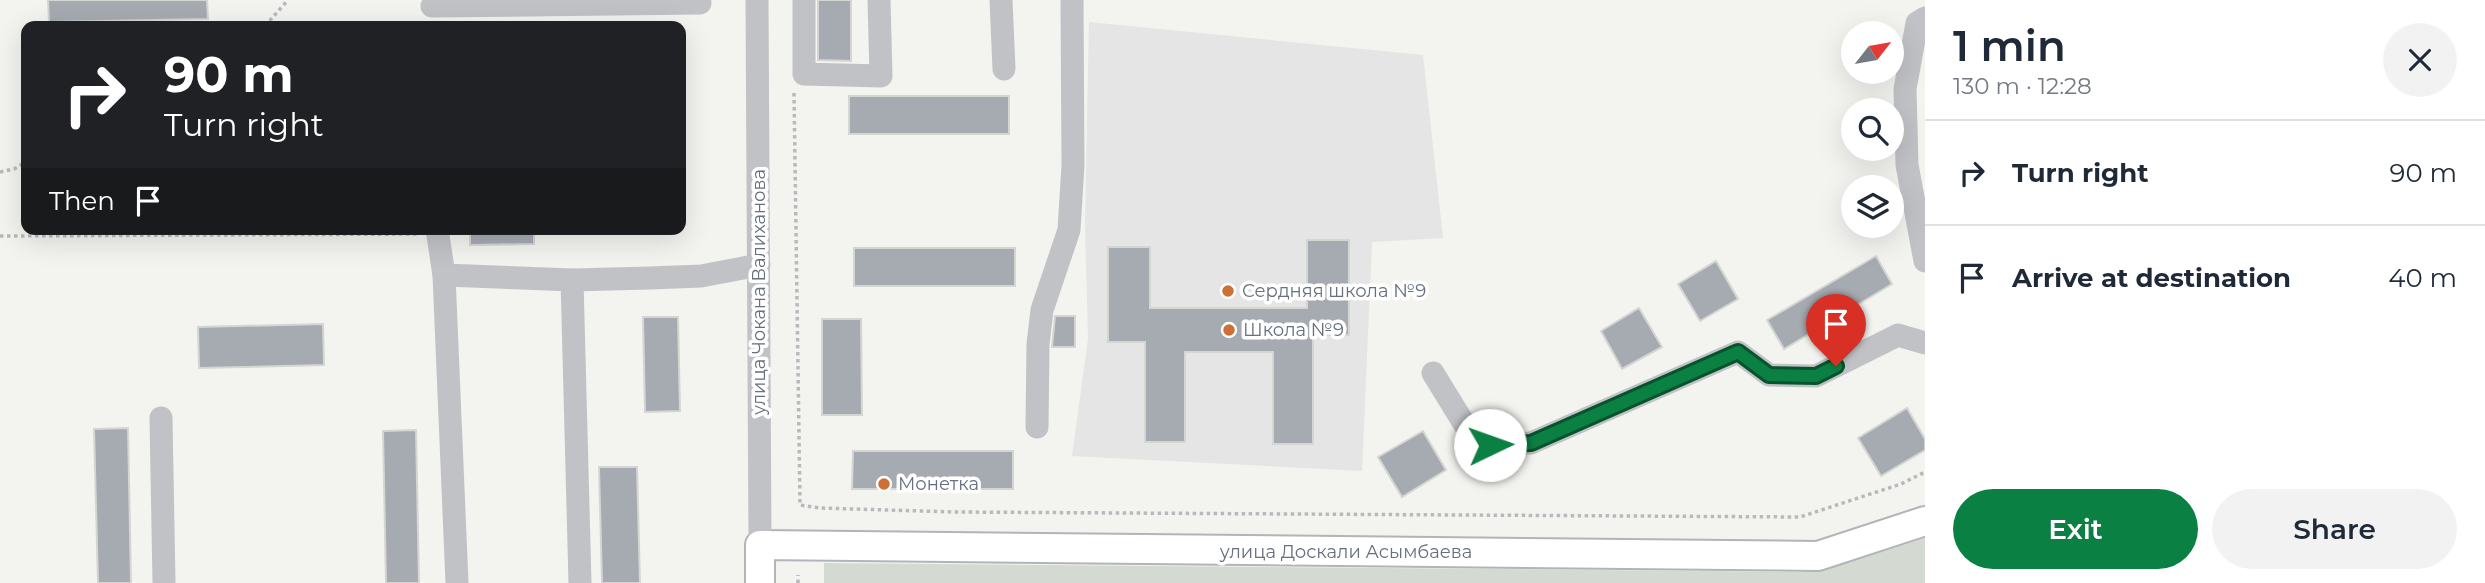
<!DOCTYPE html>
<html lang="en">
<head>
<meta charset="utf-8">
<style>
  :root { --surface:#fff; --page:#f2f2f3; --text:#1f2937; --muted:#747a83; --line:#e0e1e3; --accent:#0b8043 }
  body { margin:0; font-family:Montserrat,sans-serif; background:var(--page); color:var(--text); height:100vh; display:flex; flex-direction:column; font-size:26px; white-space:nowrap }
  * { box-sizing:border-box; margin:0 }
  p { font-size:23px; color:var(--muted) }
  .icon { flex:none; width:38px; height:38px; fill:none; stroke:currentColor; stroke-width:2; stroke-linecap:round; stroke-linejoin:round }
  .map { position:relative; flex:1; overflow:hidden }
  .details { display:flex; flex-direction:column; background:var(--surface); width:560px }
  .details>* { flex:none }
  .banner { position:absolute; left:21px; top:21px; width:665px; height:214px; border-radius:14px; box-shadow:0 7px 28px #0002; background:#202124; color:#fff; overflow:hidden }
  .needle { width:46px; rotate:59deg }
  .tools { position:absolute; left:1841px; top:21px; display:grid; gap:14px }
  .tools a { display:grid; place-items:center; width:63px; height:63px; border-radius:50%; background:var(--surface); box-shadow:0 7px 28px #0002; font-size:35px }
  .pin { position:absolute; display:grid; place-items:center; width:60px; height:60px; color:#fff; margin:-72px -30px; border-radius:50% 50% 50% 0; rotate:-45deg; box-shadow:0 0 7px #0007 }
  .pin .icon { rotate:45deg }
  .me { position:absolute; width:77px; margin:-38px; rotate:87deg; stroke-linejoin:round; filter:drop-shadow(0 0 5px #0008) }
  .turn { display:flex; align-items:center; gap:24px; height:147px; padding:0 28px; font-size:32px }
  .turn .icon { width:91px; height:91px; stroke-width:2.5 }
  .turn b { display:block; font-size:49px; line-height:60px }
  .then { display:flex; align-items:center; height:66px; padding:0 28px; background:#0003; gap:14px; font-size:26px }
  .round { display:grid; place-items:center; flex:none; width:74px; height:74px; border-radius:37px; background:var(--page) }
  .head { display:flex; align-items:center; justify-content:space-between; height:119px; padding:0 28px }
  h1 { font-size:42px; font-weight:600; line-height:52px }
  .cta { display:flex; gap:14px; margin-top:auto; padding:14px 28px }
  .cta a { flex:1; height:80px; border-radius:42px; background:var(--accent); color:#fff; font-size:28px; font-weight:600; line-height:80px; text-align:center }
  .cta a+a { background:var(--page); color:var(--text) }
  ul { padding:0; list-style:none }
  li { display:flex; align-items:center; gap:21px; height:105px; padding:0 28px; border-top:2px solid var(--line) }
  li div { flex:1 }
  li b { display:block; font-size:26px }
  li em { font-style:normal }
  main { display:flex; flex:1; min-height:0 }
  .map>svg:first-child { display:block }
  .built { fill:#e4e5e4 }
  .green { fill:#d4dad2 }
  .building { fill:#a6abb2; stroke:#d5d5d3; stroke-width:2 }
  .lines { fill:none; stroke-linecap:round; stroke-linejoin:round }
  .major-casing { stroke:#b1b4b8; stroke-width:32 }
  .path { stroke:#b7b9bc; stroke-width:3.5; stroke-dasharray:3.5 3.5; stroke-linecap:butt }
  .minor { stroke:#c0c2c5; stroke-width:23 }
  .major { stroke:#fff; stroke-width:28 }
  .route-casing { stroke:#07532c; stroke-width:18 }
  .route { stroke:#0b8043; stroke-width:12 }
  .poi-dot { fill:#ce6f36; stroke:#fff; stroke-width:2.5 }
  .labels { text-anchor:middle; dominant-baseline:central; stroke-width:7; stroke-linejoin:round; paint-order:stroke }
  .poi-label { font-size:18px; fill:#66707e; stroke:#fff; text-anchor:start }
  .street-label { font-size:18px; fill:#66707e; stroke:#fff }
</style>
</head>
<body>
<main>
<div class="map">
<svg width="1925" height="583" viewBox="0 0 1925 583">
  <rect width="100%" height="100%" fill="#f3f4f0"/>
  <polygon class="built" points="1089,22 1423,55 1443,238 1372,242 1362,471 1072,456 1088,339 1085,224"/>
  <polygon class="green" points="1925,538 1925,583 824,583 824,563 1817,572"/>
  <g class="building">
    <polygon points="48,0 207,0 208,19 49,22"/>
    <polygon points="818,0 851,0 851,61 818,60"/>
    <rect x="849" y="96" width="160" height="38"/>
    <polygon points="470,229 534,229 534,244 470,245"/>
    <polygon points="1307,240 1349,240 1349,335 1313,335 1313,444 1273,444 1273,352 1185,352 1185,442 1145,442 1145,342 1108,342 1108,247 1150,247 1150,308 1307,308"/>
    <rect x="854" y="248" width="161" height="38"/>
    <polygon points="1876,256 1892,284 1784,349 1767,320"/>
    <polygon points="1716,261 1738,299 1700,321 1678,284"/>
    <polygon points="1639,308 1662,347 1622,369 1601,331"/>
    <polygon points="1055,316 1075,316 1075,347 1052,347"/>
    <polygon points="643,317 678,317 680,411 645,412"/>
    <polygon points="822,319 861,319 862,415 822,415"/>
    <polygon points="323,324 324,365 199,368 198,327"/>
    <polygon points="1907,408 1925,439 1925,450 1881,476 1858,438"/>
    <polygon points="128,428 131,583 98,583 94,429"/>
    <polygon points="416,430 419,583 386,583 383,431"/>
    <polygon points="1423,431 1446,470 1402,497 1378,457"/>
    <polygon points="853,451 1013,451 1013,489 852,489"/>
    <polygon points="599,467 637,467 640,583 602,583"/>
  </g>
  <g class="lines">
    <g class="major-casing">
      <polyline id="major" points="760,583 760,545 1818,556 1925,521"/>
    </g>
    <g class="path">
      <polyline points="265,26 288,0"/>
      <polyline points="794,93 800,505 820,508 955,512 1800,517 1901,484 1925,472"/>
      <polyline points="0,172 14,169 26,162"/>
      <polyline points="0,236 418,234"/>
      <polyline points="798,583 798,575"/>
    </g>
    <g class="minor">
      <polyline points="757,0 760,545"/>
      <polyline points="804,0 804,74 881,76 879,0"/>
      <polyline points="1001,0 1004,69"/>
      <polyline points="432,6 700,3"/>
      <polyline points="1925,18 1917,23 1905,89 1907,165 1925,261"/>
      <polyline points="437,229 444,275 572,280 650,278 701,276 759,265"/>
      <polyline points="444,275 457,583"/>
      <polyline points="572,280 580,583"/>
      <polyline points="1433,373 1468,430 1490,445 1531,443 1738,352 1769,375 1816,376 1898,335 1925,343"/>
      <polyline points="161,418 164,583"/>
      <polyline points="1037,427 1038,344 1042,310 1069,230 1073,165 1072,0"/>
    </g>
    <use href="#major" class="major"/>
  </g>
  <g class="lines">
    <g class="route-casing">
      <polyline id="route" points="1490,445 1531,443 1738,352 1769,375 1816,376 1836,366"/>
    </g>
    <use href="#route" class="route"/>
  </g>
  <g class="poi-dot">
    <circle cx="1228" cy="291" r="7"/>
    <circle cx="1229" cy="330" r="7"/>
    <circle cx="884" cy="484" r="7"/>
  </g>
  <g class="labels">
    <g class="poi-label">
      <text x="1242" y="291">Сердняя школа №9</text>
      <text x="1243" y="330">Школа №9</text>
      <text x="898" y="484">Монетка</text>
    </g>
    <g class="street-label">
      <text transform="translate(759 292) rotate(-90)">улица Чокана Валиханова</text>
      <text x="1346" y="552">улица Доскали Асымбаева</text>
    </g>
  </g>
</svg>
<div class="tools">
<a><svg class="needle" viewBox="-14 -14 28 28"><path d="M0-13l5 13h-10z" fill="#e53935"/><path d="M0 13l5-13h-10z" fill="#747a83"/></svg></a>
<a><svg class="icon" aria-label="search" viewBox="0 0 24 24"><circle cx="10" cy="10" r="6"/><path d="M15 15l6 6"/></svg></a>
<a><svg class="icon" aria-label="layers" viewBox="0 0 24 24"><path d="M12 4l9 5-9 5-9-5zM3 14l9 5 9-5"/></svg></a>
</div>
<div class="pin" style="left:1836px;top:366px;background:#d93025"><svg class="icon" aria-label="arrive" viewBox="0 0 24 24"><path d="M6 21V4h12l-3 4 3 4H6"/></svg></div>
<svg class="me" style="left:1490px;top:445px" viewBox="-20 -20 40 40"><circle r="19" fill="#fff"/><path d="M0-13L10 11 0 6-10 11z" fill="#0b8043"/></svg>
<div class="banner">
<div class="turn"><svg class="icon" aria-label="right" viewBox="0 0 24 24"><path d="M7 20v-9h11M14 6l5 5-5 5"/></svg><div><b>90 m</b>Turn right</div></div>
<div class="then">Then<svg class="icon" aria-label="arrive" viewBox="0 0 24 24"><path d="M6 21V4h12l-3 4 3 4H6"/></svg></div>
</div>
</div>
<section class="details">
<div class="head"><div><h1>1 min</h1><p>130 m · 12:28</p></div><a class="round"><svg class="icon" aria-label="close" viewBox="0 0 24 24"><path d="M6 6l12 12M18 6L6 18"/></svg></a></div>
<ul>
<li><svg class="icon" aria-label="right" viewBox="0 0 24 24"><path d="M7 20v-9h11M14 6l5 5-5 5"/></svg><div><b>Turn right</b></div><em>90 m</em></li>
<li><svg class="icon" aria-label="arrive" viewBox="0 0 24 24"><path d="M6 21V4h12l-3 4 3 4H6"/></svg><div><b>Arrive at destination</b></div><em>40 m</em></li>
</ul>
<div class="cta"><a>Exit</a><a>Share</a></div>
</section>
</main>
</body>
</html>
